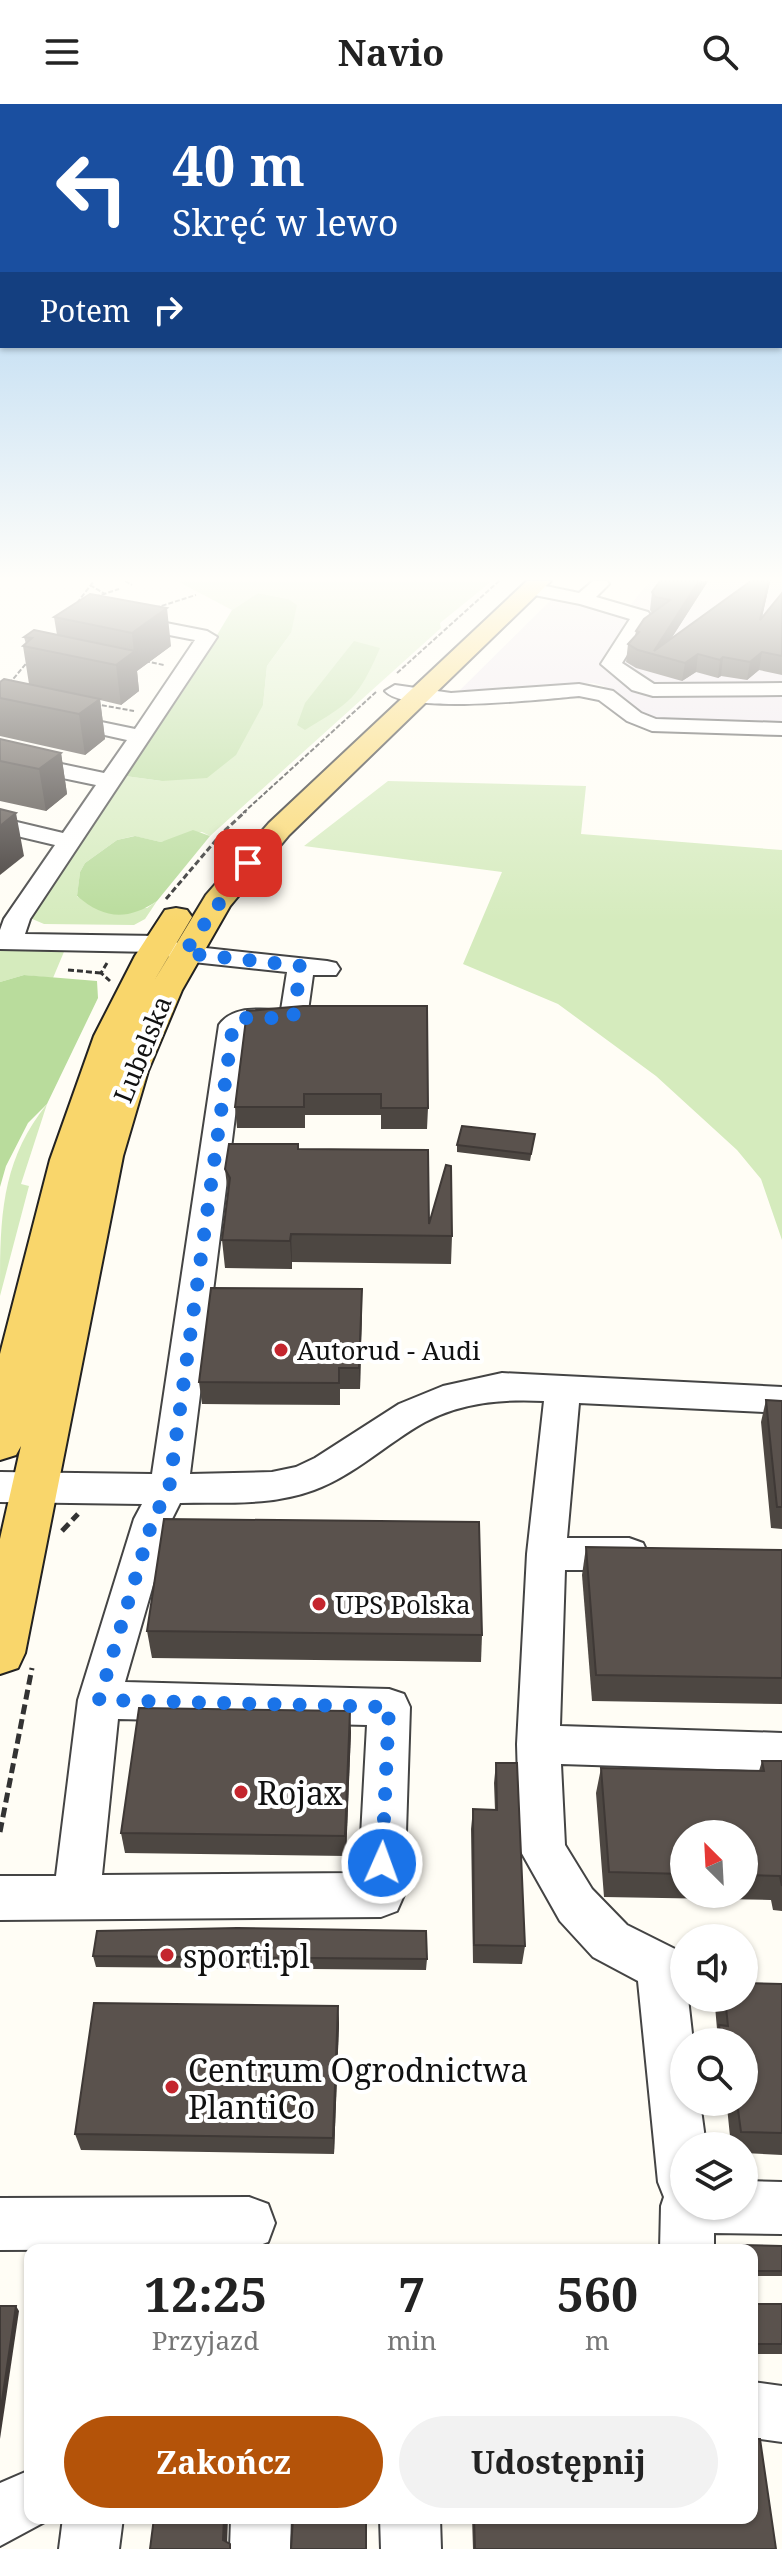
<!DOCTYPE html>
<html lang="pl">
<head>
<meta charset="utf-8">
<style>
  :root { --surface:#fff; --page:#f2f2f2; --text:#222; --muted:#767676; --accent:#b45309 }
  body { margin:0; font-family:"Noto Serif",serif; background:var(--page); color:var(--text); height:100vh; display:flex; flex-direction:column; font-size:30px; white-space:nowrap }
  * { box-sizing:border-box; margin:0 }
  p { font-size:26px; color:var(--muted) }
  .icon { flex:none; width:44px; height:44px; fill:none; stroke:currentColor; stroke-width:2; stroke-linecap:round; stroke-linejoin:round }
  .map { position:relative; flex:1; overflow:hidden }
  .sheet { position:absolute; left:24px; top:2140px; width:734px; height:280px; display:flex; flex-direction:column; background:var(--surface); border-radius:16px; box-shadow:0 2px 6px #0004 }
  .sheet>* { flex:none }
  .guide { position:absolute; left:0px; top:0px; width:782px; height:244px; box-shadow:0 2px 6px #0004; background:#1a4fa0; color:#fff; overflow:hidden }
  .needle { width:52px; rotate:336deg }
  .controls { position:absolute; left:670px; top:1716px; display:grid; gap:16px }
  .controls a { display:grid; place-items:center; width:88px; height:88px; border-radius:50%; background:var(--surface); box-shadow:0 2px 6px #0004; font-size:40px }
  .pin { position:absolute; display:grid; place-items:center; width:68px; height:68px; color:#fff; margin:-34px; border-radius:16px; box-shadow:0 4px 12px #0006 }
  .me { position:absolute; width:88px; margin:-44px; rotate:2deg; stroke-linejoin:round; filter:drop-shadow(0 0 6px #0008) }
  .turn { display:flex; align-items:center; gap:28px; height:168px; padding:0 40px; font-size:36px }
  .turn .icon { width:104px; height:104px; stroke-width:2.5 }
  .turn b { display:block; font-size:56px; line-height:68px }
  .then { display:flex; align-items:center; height:76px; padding:0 40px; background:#0003; gap:16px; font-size:30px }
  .eta { display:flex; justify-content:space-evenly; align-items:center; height:136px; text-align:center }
  .eta b { font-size:48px; font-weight:700; line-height:56px }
  .action { display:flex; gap:16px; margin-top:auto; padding:16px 40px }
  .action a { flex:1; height:92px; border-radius:48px; background:var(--accent); color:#fff; font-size:32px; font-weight:700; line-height:92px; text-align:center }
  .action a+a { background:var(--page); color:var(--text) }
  header { display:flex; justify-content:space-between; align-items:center; height:104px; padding:0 40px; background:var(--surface); font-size:36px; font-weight:700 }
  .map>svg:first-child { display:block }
  .industrial { fill:#eee6ef }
  .green { fill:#d5ebbd }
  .forest { fill:#b9dc9c }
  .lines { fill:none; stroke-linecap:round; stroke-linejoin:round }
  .minor-casing { stroke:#444; stroke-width:4 }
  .major-casing { stroke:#222; stroke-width:4 }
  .path-far2 { stroke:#333; stroke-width:2; stroke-dasharray:5 2; stroke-linecap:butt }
  .path-far1 { stroke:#333; stroke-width:3; stroke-dasharray:6 3; stroke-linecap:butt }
  .path { stroke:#333; stroke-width:5; stroke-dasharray:10 5; stroke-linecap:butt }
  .minor { fill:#fff; fill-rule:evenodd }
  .major { fill:#f9d66b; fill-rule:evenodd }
  .wall { fill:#4d4742; fill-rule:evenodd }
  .shaded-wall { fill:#3f3936 }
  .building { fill:#5a524d; stroke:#3f3936; stroke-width:2 }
  .route { stroke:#1a73e8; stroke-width:14; stroke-dasharray:0 25.2 }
  .poi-dot { fill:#c4262e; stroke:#fff; stroke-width:3 }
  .labels { text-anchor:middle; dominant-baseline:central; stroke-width:8; stroke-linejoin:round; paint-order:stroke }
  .street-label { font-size:26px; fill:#111; stroke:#fff }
  .poi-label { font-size:26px; fill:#111; stroke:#fff; text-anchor:start }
  .near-poi-label { font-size:32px; fill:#111; stroke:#fff; text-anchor:start }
</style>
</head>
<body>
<header><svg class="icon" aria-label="menu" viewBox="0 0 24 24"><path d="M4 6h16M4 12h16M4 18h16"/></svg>Navio<svg class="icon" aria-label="search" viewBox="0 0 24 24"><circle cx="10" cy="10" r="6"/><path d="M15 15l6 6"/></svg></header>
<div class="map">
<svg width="782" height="2445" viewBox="0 0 782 2445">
  <rect width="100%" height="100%" fill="#fffdf5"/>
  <polygon class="industrial" points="650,477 782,477 782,619 660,617 640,610 605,587 604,582 593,579 459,587 552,495 623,510"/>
  <g class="green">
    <polygon points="177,477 492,477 440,519 441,524 210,732 202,728 161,738 134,732 117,736 85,759 80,768 77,793 147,804 157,797 145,815 134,821 44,820 30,814 125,672 162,677 263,601 267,562 291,529 288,495 258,489 232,506"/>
    <polygon points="388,677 586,682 581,730 782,746 782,1136 761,1075 737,1046 656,972 558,900 463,860 502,768 304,742"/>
    <polygon points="0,842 66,843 53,874 24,871 0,878"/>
    <path d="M47,1000L21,1080L29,1082L0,1192C0,1116 0,1058 47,1000Z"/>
  </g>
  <g class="forest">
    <polygon points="258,489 288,495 297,501 291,529 267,562 263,601 236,651 207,674 162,677 125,672 186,583 232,506"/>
    <path d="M354,537L380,544C358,595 351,598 305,626L297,621L305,599Z"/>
    <path d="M193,726L210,732L157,797C127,817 104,815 77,792L80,768L85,759L117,736L135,732L161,738Z"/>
    <polygon points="24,871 97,877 98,894 47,1000 28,1019 6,1062 0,1083 0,878"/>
  </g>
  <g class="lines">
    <g class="minor-casing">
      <g id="minor">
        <polygon points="593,477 607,477 609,480 596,493 648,508 651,512 622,559 654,580 782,579 782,591 653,592 632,586 601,560 630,515 580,500 524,489 522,485 531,479 579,489"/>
        <path d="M125,511L207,527L217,533L30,815L25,830L157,832L187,842L327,857L336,859L340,865L336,871H313L307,914L303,920L246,925L190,1370L272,1368L296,1363L315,1354L399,1300L443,1282L502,1269L782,1283V1309L579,1299L567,1434H629L643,1439L648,1450L643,1461L629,1466H565L560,1622L782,1629V1667L561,1660L565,1741L592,1785L627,1821L677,1846L684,1863V1894H688L693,1938H684V1998H700L706,2042H684V2102H744V2077L782,2078V2130L714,2129V2146H660L661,2102L664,2093L658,2078L638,1877L593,1853L560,1817L520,1746L517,1640L527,1450L544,1297C503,1295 462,1298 425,1318C387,1339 355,1371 314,1386C271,1402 226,1398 180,1399L172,1415L125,1578L389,1585L404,1590L410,1603L404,1791L397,1807L381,1813L0,1816V1772H56L78,1596L134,1415L142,1400L0,1398V1368L152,1370L219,921C233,901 259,906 281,906L287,868L184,857L154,848L0,845V826L4,815L55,741L0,728V714L63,729L96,681L0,661V647L104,669L127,636L51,619L47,615L58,609L135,625L195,536L118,521L115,517ZM118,1615L367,1621L359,1769L102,1771Z"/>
        <path d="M579,580L613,587L641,609L656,615L782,619V631L652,627L627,617L599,596L579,592C544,595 406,611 385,587L395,581L451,589Z"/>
        <polygon points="249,2093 268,2100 275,2119 268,2138 249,2145 0,2146 0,2094"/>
        <polygon points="752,2278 782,2282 782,2338 752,2334"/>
        <polygon points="30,2366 30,2414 52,2414 0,2442 0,2379"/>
        <polygon points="63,2414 123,2414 119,2445 59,2445"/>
        <polygon points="231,2414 291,2414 290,2445 230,2445"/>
        <polygon points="380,2414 440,2414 441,2445 381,2445"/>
      </g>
    </g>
    <g class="major-casing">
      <polygon id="major" points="527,477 551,477 289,731 230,802 182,886 148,967 123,1052 25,1549 18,1564 0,1570 0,1435 21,1342 16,1351 0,1356 0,1250 50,1056 94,932 135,852 165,806 176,804 187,806 192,813 154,877 206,791 269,719"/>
    </g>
    <g class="path-far2">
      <polyline points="125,477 132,481"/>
      <polyline points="90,481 105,490"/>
      <polyline points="95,493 119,485"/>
      <polyline points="77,499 94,477"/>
      <polyline points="155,504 196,491"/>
      <polyline points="145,557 164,561"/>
      <polyline points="397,569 499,477"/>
      <polyline points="9,580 29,556"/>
      <polyline points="95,600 134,607"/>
      <polyline points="243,709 376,588"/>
    </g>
    <g class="path-far1">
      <polyline points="166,795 222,729 246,707"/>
      <polyline points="107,859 101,869 110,877"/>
      <polyline points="68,866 101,869"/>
    </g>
    <g class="path">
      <polyline points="62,1427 78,1410"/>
      <polyline points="0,1728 32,1564"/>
    </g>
    <use href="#minor" class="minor"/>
    <use href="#major" class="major"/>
  </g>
  <g class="wall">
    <polygon points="660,477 708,477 671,535 751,477 770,477 762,514 782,489 782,571 759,566 747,576 721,572 718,574 696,568 682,577 636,564 626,558 628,540 635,532 636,527 652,509 650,506 652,488"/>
    <polygon points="90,490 171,542 137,567 139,587 121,601 100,596 105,635 85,651 0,632 0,578 29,580 23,542 26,540 24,533 57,531 54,513"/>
    <polygon points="0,635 61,649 67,690 46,707 0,697"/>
    <polygon points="247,907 428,1004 427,1025 381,1025 381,1011 305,1011 305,1024 237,1024 235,1003"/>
    <polygon points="535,1030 530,1057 457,1048 457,1041"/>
    <polygon points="298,1045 452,1132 451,1160 292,1158 292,1165 225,1164 222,1136 228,1091 225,1065"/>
    <polygon points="362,1185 360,1285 340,1285 340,1301 202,1300 199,1278"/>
    <polygon points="766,1296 782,1297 782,1425 771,1424 761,1318"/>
    <polygon points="586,1443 782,1446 782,1600 592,1597 582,1471"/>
    <polygon points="147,1527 482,1531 481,1558 152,1554"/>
    <polygon points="351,1627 346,1752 125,1749 121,1729"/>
    <path d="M762,1657H782V1807L773,1806L771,1796L604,1793L596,1689L601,1664L759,1667ZM684,1730H744V1790H684Z"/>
    <polygon points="496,1659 525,1842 522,1860 473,1859 471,1725 473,1705 495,1706 494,1679"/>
    <polygon points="93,1852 427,1855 426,1866 96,1863"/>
    <polygon points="782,1880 782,2051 744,2049 744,2042 731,2042 727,2003 717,2003 717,1998 744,1998 744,1938 713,1938 717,1925 715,1902 717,1894 744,1894"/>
    <polygon points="338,1902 339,1920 334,2050 81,2046 75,2030"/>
    <polygon points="741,2141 782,2142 782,2172 752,2172 752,2146 738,2146"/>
    <rect x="752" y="2200" width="30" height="50"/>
    <polygon points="472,2414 752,2414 776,2445 473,2445"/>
  </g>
  <g class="shaded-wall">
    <polygon points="699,477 708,477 660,552 654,547"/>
    <polygon points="769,477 770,478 757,533 760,516"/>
    <polygon points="167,504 171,542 137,567 139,587 121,601 116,561 134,548 132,529"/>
    <polygon points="762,548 759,566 747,576 750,558"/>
    <polygon points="698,550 696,568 682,577 685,559"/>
    <polygon points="723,553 721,572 718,574 720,556"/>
    <polygon points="100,595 105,635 85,651 79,610"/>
    <polygon points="61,649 67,690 46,707 39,665"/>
    <polygon points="16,709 24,752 0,771 0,722"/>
    <polygon points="291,1130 292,1158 292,1165 290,1137"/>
    <polygon points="362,1185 362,1207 360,1285 359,1264"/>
    <polygon points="350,1607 351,1627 346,1752 345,1732"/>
    <polygon points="338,1902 339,1920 334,2050 333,2034"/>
    <polygon points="16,2202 19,2207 0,2335 0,2310"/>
    <polygon points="224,2414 228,2414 227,2445 223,2436"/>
  </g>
  <g class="building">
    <polygon points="660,477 699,477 654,547 751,477 769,477 760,516 782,489 782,552 762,548 750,558 723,553 720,556 698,550 685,559 638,546 628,540 639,528 636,527 644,515 670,496 655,493 652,488"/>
    <polygon points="90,490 167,504 132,529 54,513"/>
    <polygon points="34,526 135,547 116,561 23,542 32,534 24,533"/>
    <polygon points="4,575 100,595 79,610 0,594 0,578"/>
    <polygon points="0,635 61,649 39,665 0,657"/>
    <polygon points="0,705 16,709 0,722"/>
    <polygon points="303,902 427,902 428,1004 381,1004 381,990 304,990 304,1003 235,1003 247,907"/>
    <polygon points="462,1022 535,1030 531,1050 457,1041"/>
    <polygon points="229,1040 298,1040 298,1045 428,1046 429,1120 446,1061 451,1062 452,1132 291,1130 290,1137 222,1136 230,1074 225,1065"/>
    <polygon points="211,1184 362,1185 359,1264 339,1264 339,1279 199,1278"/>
    <polygon points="766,1296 782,1297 782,1403 777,1403"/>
    <polygon points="164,1415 479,1418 482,1531 147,1527"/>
    <polygon points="586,1443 782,1446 782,1574 596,1571"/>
    <polygon points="139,1604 350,1607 345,1732 121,1729"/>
    <polygon points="762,1657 782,1657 782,1782 780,1772 744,1771 744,1730 684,1730 684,1770 609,1768 601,1664 764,1667"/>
    <polygon points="496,1659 517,1659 525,1842 474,1841 473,1705 497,1706"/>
    <polygon points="237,1824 426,1827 427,1855 93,1852 97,1827"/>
    <polygon points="744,1879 782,1880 782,2029 741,2028 737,1998 744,1998 744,1938 721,1938 719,1921 728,1922 725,1894 744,1894"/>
    <polygon points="94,1899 338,1902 333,2034 75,2030"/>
    <polygon points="741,2141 782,2142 782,2167 752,2167 752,2146 741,2146"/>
    <rect x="752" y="2200" width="30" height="40"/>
    <polygon points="0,2202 16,2202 0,2310"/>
    <polygon points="752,2335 760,2335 776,2445 475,2445 474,2414 752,2414"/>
    <polygon points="154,2414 224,2414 223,2436 230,2440 230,2445 150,2445"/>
    <polygon points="293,2414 366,2414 366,2445 291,2445"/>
  </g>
  <linearGradient id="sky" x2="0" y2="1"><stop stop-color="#95c6ee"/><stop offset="0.58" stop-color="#fffefa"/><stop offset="1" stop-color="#fffefa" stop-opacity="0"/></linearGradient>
  <rect width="782" height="819" fill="url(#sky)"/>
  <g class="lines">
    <polyline class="route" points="248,759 184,849 301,862 293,914 244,914 233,921 169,1385 153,1415 99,1596 389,1603 382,1759"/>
  </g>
  <g class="poi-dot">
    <circle cx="281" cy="1246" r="8"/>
    <circle cx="319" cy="1500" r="8"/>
    <circle cx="241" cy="1688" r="8"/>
    <circle cx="167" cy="1851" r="8"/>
    <circle cx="172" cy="1983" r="8"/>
  </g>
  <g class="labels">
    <g class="street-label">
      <text transform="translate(142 945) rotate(-68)">Lubelska</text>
    </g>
    <g class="poi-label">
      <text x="297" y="1246">Autorud - Audi</text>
      <text x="335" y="1500">UPS Polska</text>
    </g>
    <g class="near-poi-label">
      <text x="257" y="1688">Rojax</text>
      <text x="183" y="1851">sporti.pl</text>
      <text x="188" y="1965">Centrum Ogrodnictwa<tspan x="188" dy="37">PlantiCo</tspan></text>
    </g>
  </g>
</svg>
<div class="controls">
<a><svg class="needle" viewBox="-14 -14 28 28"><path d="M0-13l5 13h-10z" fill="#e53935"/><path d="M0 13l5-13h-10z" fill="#767676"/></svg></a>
<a><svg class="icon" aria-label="sound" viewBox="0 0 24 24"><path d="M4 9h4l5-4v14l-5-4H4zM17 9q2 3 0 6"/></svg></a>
<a><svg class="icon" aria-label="search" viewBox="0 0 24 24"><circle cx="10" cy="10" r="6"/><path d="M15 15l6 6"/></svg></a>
<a><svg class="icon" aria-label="layers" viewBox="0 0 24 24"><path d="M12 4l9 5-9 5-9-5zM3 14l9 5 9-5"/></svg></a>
</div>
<div class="pin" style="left:248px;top:759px;background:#d93025"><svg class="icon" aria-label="arrive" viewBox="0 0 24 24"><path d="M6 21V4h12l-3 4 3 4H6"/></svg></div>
<svg class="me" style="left:382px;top:1759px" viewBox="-20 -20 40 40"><circle r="17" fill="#1a73e8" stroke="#fff" stroke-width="3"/><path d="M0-11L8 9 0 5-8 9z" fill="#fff"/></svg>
<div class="guide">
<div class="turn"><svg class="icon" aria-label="left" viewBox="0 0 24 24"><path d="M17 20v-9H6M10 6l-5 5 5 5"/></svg><div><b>40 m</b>Skręć w lewo</div></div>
<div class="then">Potem<svg class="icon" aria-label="right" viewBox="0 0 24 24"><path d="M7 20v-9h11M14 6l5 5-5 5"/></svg></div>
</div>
<section class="sheet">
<div class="eta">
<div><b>12:25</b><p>Przyjazd</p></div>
<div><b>7</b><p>min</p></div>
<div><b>560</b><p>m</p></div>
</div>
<div class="action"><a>Zakończ</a><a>Udostępnij</a></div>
</section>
</div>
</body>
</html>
